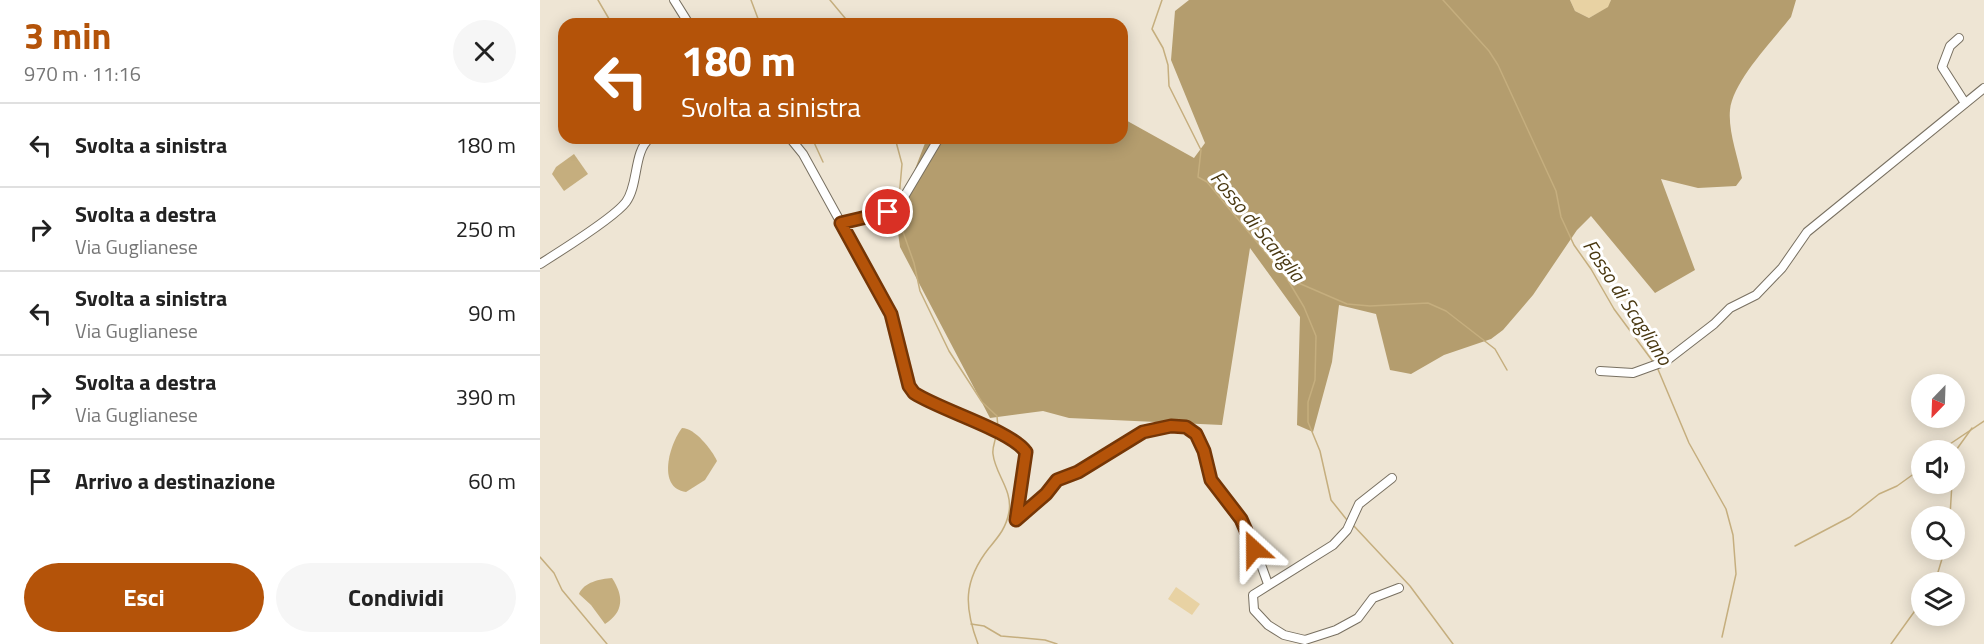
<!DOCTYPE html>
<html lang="it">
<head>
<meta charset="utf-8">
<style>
  :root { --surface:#fff; --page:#f6f6f6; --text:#222; --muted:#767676; --line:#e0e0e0; --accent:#b45309 }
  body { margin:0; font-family:"Titillium Web",sans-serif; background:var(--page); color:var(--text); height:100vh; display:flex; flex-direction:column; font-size:22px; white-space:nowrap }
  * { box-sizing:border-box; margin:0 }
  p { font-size:20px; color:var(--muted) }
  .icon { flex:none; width:33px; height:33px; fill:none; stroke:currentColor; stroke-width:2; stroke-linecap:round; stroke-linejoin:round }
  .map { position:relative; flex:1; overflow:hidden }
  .sheet { display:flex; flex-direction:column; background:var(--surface); width:540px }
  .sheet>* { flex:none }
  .banner { position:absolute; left:18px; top:18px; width:570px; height:126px; border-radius:18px; box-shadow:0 3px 15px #0003; background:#b45309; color:#fff; overflow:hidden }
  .needle { width:39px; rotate:203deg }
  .fabs { position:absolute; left:1371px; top:374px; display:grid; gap:12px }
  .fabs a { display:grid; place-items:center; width:54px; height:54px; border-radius:50%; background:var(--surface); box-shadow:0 3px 15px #0003; font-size:30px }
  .pin { position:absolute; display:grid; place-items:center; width:51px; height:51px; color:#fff; margin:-26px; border:3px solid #fff; border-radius:50%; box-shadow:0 2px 6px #0007 }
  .me { position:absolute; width:66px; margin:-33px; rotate:336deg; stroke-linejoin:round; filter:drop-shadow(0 0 4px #0008) }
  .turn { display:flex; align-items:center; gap:21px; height:126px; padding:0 24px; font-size:27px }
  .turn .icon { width:78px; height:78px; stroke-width:2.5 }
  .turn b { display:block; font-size:42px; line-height:51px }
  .round { display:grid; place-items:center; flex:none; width:63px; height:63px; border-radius:32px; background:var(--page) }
  .overview { display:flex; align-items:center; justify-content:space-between; height:102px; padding:0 24px }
  h1 { font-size:36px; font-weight:700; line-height:45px; color:var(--accent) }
  .action { display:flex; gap:12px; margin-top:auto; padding:12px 24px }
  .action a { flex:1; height:69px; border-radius:36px; background:var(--accent); color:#fff; font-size:24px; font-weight:700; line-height:69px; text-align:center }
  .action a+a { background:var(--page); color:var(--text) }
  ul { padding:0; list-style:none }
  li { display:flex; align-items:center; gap:18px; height:84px; padding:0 24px; border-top:2px solid var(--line) }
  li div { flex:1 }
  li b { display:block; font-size:22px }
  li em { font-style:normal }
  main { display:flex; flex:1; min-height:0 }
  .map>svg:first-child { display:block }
  .green { fill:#e8d2a3 }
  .forest { fill:#b49d6e }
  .water { fill:#c5ae7e }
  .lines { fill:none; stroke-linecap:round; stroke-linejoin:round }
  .stream { stroke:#c5ae7e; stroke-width:1.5 }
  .minor-casing { stroke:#787061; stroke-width:10 }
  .minor { stroke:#fff; stroke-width:8 }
  .route-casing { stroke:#753606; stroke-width:15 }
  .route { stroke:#b45309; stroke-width:10 }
  .labels { text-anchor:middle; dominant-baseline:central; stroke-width:6; stroke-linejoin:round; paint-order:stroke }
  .water-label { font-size:20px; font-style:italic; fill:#4a3912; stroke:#fff }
</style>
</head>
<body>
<main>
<section class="sheet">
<div class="overview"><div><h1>3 min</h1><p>970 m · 11:16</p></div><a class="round"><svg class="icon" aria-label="close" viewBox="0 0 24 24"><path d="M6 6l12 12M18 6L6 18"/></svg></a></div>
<ul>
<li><svg class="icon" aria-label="left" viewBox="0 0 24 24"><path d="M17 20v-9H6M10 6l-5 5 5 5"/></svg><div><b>Svolta a sinistra</b></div><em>180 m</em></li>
<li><svg class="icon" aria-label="right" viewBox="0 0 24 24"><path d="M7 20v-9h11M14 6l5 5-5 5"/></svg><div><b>Svolta a destra</b><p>Via Guglianese</p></div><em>250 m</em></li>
<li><svg class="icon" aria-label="left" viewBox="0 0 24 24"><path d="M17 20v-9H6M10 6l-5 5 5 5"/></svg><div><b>Svolta a sinistra</b><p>Via Guglianese</p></div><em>90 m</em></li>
<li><svg class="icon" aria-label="right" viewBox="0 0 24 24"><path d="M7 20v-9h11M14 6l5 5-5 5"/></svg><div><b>Svolta a destra</b><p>Via Guglianese</p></div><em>390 m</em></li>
<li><svg class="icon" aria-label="arrive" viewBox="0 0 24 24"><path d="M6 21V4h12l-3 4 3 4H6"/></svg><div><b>Arrivo a destinazione</b></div><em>60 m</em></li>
</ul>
<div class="action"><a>Esci</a><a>Condividi</a></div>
</section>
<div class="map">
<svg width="1444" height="644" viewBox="0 0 1444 644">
  <rect width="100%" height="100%" fill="#eee5d4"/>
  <g class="green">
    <polygon points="1030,0 1071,0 1069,7 1049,18 1035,11"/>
    <polygon points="636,587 660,604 652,615 628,599"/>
  </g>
  <path class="forest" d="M649,0H1030L1035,11L1049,18L1068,7L1071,0H1256L1251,17C1233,40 1193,81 1190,110C1188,131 1198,157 1202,178L1196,186L1158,188L1121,179L1155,270L1115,293L1051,216L1037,230L993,295L963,330L951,339L904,355L871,374L850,370L836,314L799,305L792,362L773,432L757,425L760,317L710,248L682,425L529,418L503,411L450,418L360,247L356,218L387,138H582V118L654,158L665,143L631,60L635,11Z"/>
  <g class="water">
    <polygon points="34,154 48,174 24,191 12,174 16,167"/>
    <path d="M142,428C155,428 172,450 177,461L165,480L146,492C116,488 130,443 142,428Z"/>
    <path d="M72,578C84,596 84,612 65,624L51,605L39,594C44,582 60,579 72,578Z"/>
  </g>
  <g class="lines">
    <g class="stream">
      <polyline points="58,0 72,24"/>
      <polyline points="211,0 220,24"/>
      <polyline points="290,0 310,24"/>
      <polyline points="622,0 612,29 623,48 628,65 629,86 661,150 658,177 667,182 746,277 764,307 776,336 775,380 768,402 768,422 780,451 791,500 807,520"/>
      <polyline points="903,0 949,51 958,65 1016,191 1021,217 1034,245 1051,269 1074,309 1114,363"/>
      <polyline points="272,138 283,162"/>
      <polyline points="355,138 362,164 359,198"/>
      <polyline points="356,212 374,263 380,291 409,351 442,402 457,416 458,428"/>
      <polyline points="747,278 807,304 830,306 888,303 906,311 955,349 967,370"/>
      <polyline points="1117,367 1149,443 1186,509 1193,535 1196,574 1182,637"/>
      <polyline points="1401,450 1444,421"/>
      <polyline points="1414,453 1432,428"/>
      <polyline points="1410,516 1412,483"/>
      <polyline points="813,525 870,586 913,644"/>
      <polyline points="1255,546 1310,517 1339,494 1357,486 1382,468"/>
      <polyline points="0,557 14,573 22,590 67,644"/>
      <polyline points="1395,582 1405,549"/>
      <polyline points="431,624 444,626 461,636 505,640 517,644"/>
      <path d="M438,644C424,607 423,581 449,548C459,536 466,528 469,512C473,490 455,474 453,454C452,448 455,442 456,436"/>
      <polyline points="1351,644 1382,601"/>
    </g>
    <g class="minor-casing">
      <g id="minor">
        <polyline points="134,0 149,24"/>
        <polyline points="1419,38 1410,46 1402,67 1425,103"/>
        <polyline points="250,138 263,154 301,223 326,219 358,207 399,138"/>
        <path d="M301,223L352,314L369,386L374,393C402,410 470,431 486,452L476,520"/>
        <path d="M0,264C19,252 74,218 86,202C99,184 93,152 110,138"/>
        <polyline points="1060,371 1093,373 1126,361 1174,324 1190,308 1216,295 1242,268 1267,232 1444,88"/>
        <polyline points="852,478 819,504 807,530 793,545 713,595 714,610 728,625 744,635 765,640 796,630 818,618 833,598 859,588"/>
        <polyline points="476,520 506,494 517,480 538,472 603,432 631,426 646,427 656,434 664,451 671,481 711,537 728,584"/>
      </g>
    </g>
    <use href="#minor" class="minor"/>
  </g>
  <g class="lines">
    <g class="route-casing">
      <path id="route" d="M348,212L301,223L351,314L369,386L374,393C402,411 470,430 486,452L476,520L506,494L517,480L538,472L603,432L631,426L646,427L656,434L664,451L671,480L701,519L714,549"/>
    </g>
    <use href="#route" class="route"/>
  </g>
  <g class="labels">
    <g class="water-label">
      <text transform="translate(718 226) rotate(51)">Fosso di Scariglia</text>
      <text transform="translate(1088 302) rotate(57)">Fosso di Scagliano</text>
    </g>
  </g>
</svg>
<div class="fabs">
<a><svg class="needle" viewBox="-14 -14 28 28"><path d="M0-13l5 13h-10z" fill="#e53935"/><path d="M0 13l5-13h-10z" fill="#767676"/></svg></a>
<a><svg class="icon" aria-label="sound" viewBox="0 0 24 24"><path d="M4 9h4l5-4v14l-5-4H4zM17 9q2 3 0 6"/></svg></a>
<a><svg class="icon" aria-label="search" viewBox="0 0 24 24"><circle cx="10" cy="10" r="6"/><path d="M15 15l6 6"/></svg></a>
<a><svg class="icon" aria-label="layers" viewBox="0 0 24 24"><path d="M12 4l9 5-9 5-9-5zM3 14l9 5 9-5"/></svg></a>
</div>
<div class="pin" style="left:348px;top:212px;background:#d93025"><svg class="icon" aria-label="arrive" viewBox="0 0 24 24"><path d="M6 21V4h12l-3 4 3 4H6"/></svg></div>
<svg class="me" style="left:714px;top:549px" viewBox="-20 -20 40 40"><path d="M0-17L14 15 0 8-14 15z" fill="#b45309" stroke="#fff" stroke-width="4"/></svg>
<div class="banner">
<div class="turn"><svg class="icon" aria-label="left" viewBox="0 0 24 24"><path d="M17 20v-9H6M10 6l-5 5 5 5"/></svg><div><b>180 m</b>Svolta a sinistra</div></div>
</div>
</div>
</main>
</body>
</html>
